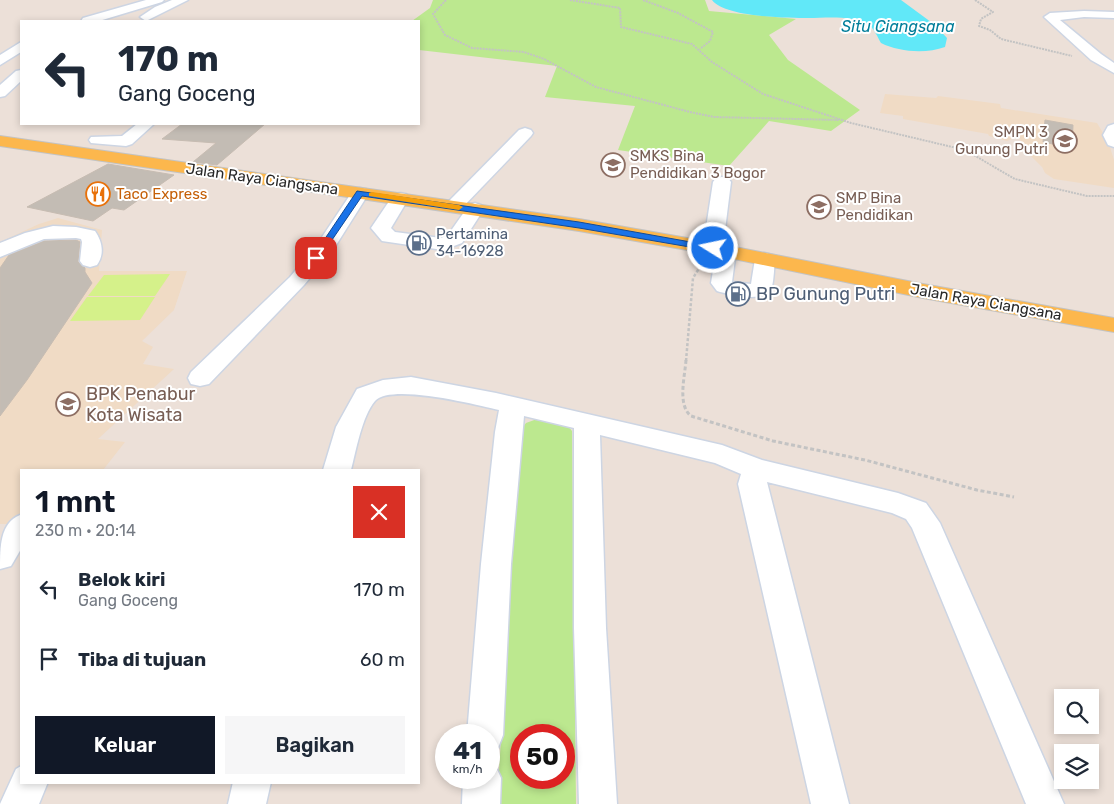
<!DOCTYPE html>
<html lang="id">
<head>
<meta charset="utf-8">
<style>
  :root { --surface:#fff; --page:#f6f6f7; --text:#1f2937; --muted:#747a83; --accent:#111827 }
  body { margin:0; font-family:Rubik,sans-serif; background:var(--page); color:var(--text); height:100vh; display:flex; flex-direction:column; font-size:19px; white-space:nowrap }
  * { box-sizing:border-box; margin:0 }
  p { font-size:16px; color:var(--muted) }
  .icon { flex:none; width:28px; height:28px; fill:none; stroke:currentColor; stroke-width:2; stroke-linecap:round; stroke-linejoin:round }
  .map { position:relative; flex:1; overflow:hidden }
  .panel { position:absolute; left:20px; top:469px; width:400px; height:315px; display:flex; flex-direction:column; background:var(--surface); border-radius:0px; box-shadow:0 2px 8px #0003 }
  .panel>* { flex:none }
  .guide { position:absolute; left:20px; top:20px; width:400px; height:105px; border-radius:0px; box-shadow:0 2px 8px #0003; background:#fff; color:var(--text); overflow:hidden }
  .tools { position:absolute; left:1054px; top:689px; display:grid; gap:10px }
  .tools a { display:grid; place-items:center; width:45px; height:45px; border-radius:0px; background:var(--surface); box-shadow:0 2px 8px #0003; font-size:25px }
  .speed { position:absolute; left:435px; top:724px; display:flex; gap:10px; font-size:25px; font-weight:700; text-align:center }
  .speed>* { display:grid; place-content:center; width:65px; height:65px; border-radius:50%; background:var(--surface); box-shadow:0 2px 8px #0003; line-height:1 }
  .speed small { font-size:12px; font-weight:400 }
  .speed .limit { border:8px solid #d22; background:#fff; color:#111 }
  .pin { position:absolute; display:grid; place-items:center; width:42px; height:42px; color:#fff; margin:-21px; border-radius:10px; box-shadow:0 2px 8px #0006 }
  .me { position:absolute; width:55px; margin:-28px; rotate:280deg; stroke-linejoin:round; filter:drop-shadow(0 0 4px #0008) }
  .turn { display:flex; align-items:center; gap:18px; height:105px; padding:0 15px; font-size:22px }
  .turn .icon { width:65px; height:65px; stroke-width:2.5 }
  .turn b { display:block; font-size:35px; line-height:42px }
  .round { display:grid; place-items:center; flex:none; width:52px; height:52px; border-radius:0px; background:var(--page) }
  .headline { display:flex; align-items:center; justify-content:space-between; height:85px; padding:0 15px }
  h1 { font-size:30px; font-weight:600; line-height:38px; color:var(--accent) }
  .cta { display:flex; gap:10px; margin-top:auto; padding:10px 15px }
  .cta a { flex:1; height:58px; border-radius:0px; background:var(--accent); color:#fff; font-size:20px; font-weight:600; line-height:58px; text-align:center }
  .cta a+a { background:var(--page); color:var(--text) }
  ul { padding:0; list-style:none }
  li { display:flex; align-items:center; gap:15px; height:70px; padding:0 15px }
  li div { flex:1 }
  li b { display:block; font-size:19px }
  li em { font-style:normal }
  .map>svg:first-child { display:block }
  .education { fill:#f0dbc5 }
  .green { fill:#bce88f; fill-rule:evenodd }
  .pitch { fill:#d5f18a }
  .water { fill:#61e8f8 }
  .building { fill:#c3bcb4; stroke:#c7bcb2 }
  .lines { fill:none; stroke-linecap:round; stroke-linejoin:round }
  .minor-casing { stroke:#cdd5e3; stroke-width:3 }
  .major-casing { stroke:#c3c3c3; stroke-width:2 }
  .path-far2 { stroke:#c3c3c3; stroke-width:2; stroke-dasharray:2 1; stroke-linecap:butt }
  .path-far1 { stroke:#c3c3c3; stroke-width:2.5; stroke-dasharray:3 2; stroke-linecap:butt }
  .path { stroke:#c3c3c3; stroke-width:3; stroke-dasharray:4 2.5; stroke-linecap:butt }
  .minor { fill:#fff; fill-rule:evenodd }
  .major { fill:#fcb74d; fill-rule:evenodd }
  .route { fill:#1a73e8; stroke:#114b97 }
  .slow { fill:#f59e0b }
  .labels { text-anchor:middle; dominant-baseline:central; stroke-width:4; stroke-linejoin:round; paint-order:stroke }
  .far-education-label { font-size:15px; fill:#785e54; stroke:#fff; text-anchor:start }
  .far-street-label { font-size:15px; fill:#282828; stroke:#fff }
  .far-food-label { font-size:15px; fill:#c56008; stroke:#fff; text-anchor:start }
  .far-service-label { font-size:15px; fill:#4e5e75; stroke:#fff; text-anchor:start }
  .far-water-label { font-size:16px; font-style:italic; fill:#037f9b; stroke:#fff }
  .service-label { font-size:18px; fill:#4e5e75; stroke:#fff; text-anchor:start }
  .education-label { font-size:18px; fill:#785e54; stroke:#fff; text-anchor:start }
</style>
</head>
<body>
<div class="map">
<svg width="1114" height="804" viewBox="0 0 1114 804">
  <rect width="100%" height="100%" fill="#ece0d8"/>
  <g class="education">
    <polygon points="885,94 936,98 938,96 1000,104 1001,108 1097,123 1108,141 1114,160 1114,188 1054,179 1045,173 1042,167 1030,155 1034,155 1032,150 1028,147 1022,145 1020,139 1014,138 1007,141 989,136 988,134 903,119 903,116 880,113"/>
    <polygon points="58,218 102,230 99,271 187,271 174,310 142,341 153,347 143,364 174,369 98,439 125,442 103,470 21,470 21,524 0,524 0,242 39,224"/>
  </g>
  <g class="green">
    <polygon points="433,0 705,0 709,11 796,19 769,35 788,60 860,110 831,131 769,121 729,166 618,150 635,106 545,97 557,66 419,50 419,21 412,21 430,8"/>
    <path d="M537,419C552,419 563,418 572,431L576,804H497L520,431L526,423ZM521,735H564V778H521Z"/>
  </g>
  <g class="pitch">
    <polygon points="170,274 155,296 88,296 104,275"/>
    <polygon points="87,297 155,297 140,320 70,321"/>
  </g>
  <path class="water" d="M712,0H901L935,25L947,38L945,47C926,54 899,52 881,43C878,38 874,28 868,24C851,15 826,18 808,18C787,18 724,17 712,0Z"/>
  <g class="building">
    <polygon points="1045,120 1073,125 1072,148 1043,142"/>
    <polygon points="182,124 265,124 217,165 193,162 216,143 162,139"/>
    <polygon points="108,164 174,175 124,210 112,208 93,221 27,207"/>
    <polygon points="76,240 80,242 78,262 85,268 85,272 92,283 27,380 0,416 0,268 9,255 44,241"/>
  </g>
  <g class="lines">
    <g class="minor-casing">
      <g id="minor">
        <polygon points="146,0 164,0 162,2 99,21 81,21 83,18"/>
        <polygon points="172,0 188,0 146,21 140,17 155,7"/>
        <polygon points="1084,11 1114,12 1114,18 1084,17 1060,20 1101,54 1114,63 1114,73 1091,60 1044,17 1050,13"/>
        <polygon points="21,42 21,52 0,65 0,55"/>
        <polygon points="21,70 21,81 5,96 0,97 0,85 16,71"/>
        <polygon points="137,124 154,124 132,144 126,146 91,143 89,140 91,137 122,136"/>
        <polygon points="1114,124 1114,147 1108,145 1103,135 1108,126"/>
        <polygon points="525,128 531,130 533,133 531,136 460,210 454,211 448,210 445,206 448,202 519,130"/>
        <path d="M722,177L728,178L731,182L723,246L733,247L736,251L732,282L751,284L755,259L758,255L765,253L772,255L775,259C774,268 774,278 772,287C767,304 730,295 717,291L711,283L716,253L706,252L703,248L713,182L716,178Z"/>
        <polygon points="360,188 366,189 369,193 333,250 304,285 209,384 200,386 191,384 188,378 191,372 290,277 318,243 354,189"/>
        <polygon points="400,193 406,194 409,198 391,228 395,232 441,238 448,235 469,205 475,203 481,205 484,209 462,243 443,250 382,241 371,228 394,194"/>
        <path d="M53,226L76,227L95,231C102,241 105,254 97,265L90,267L83,265L80,261L82,242L81,239L76,238L44,239L0,257V243L25,233Z"/>
        <path d="M411,377L496,393L722,445L762,460L898,493L926,503L940,523L1064,804H1026L912,528L906,519L892,513L767,482L849,804H811L738,484L741,474L715,463L600,435L606,628L617,804H579L574,628V428L524,416L511,564L503,735L498,748L489,751V735H467L481,564L495,432L499,410C477,405 391,383 375,401C362,416 356,451 351,470H323L336,427L357,389L383,380Z"/>
        <path d="M20,515L21,549L11,566L0,569C0,547 0,523 20,515Z"/>
        <polygon points="489,762 495,765 501,778 500,804 462,804 463,778 489,778"/>
        <polygon points="21,766 21,782 48,782 39,804 0,804 16,769"/>
        <polygon points="233,782 271,782 266,804 228,804"/>
      </g>
    </g>
    <g class="major-casing">
      <polygon id="major" points="0,136 579,219 710,242 923,284 1114,318 1114,332 923,298 710,254 579,231 0,146"/>
    </g>
    <g class="path-far2">
      <polyline points="446,0 433,14 445,35 472,48 524,52 544,59 596,87 690,112 714,117 839,120"/>
      <polyline points="570,0 620,8 621,27 692,44 712,62 763,94 851,123 965,150 1015,179 1087,196 1114,196"/>
      <polyline points="643,0 678,13 713,32 710,41 700,49"/>
      <polyline points="975,0 993,12 981,19 979,26 990,30 1001,39 1072,56"/>
    </g>
    <polyline class="path-far1" points="686,361 693,278 703,262"/>
    <path class="path" d="M686,360C685,376 677,405 691,416L773,441L865,460L977,490L1014,497"/>
    <use href="#minor" class="minor"/>
    <use href="#major" class="major"/>
  </g>
  <polygon class="route" points="357,191 579,222 713,246 717,248 713,251 579,228 362,196 319,259 313,259 312,258"/>
  <polygon class="slow" points="372,192 459,205 463,207 459,210 369,196 369,193"/>
  <defs>
    <g id="school-ring" transform="scale(1.25)"><circle r="9.5" fill="#fff" stroke="#8d6e63" stroke-width="1.5"/><path d="M0-5L7-2L0 1L-7-2ZM-4 1L0 2.5L4 1V4Q0 6-4 4Z" fill="#8d6e63"/></g>
    <g id="restaurant-ring" transform="scale(1.25)"><circle r="9.5" fill="#fff" stroke="#e8710a" stroke-width="1.5"/><path d="M-5-6h1v4h1v-4h1v4h1v-4h1v5L-1.5 .5V6h-2V.5L-5-1ZM5-6V6H3V1.5H1.5Q1.5-4 5-6Z" fill="#e8710a"/></g>
    <g id="fuel-ring" transform="scale(1.25)"><circle r="9.5" fill="#fff" stroke="#5c6f8a" stroke-width="1.5"/><path d="M-5.5-6h7V0h2V4h1.3V-2.5L3-4.5l.8-.8L6-3V5H2.5V1h-1V6h-7ZM-4.2-4.7v3.2H.2V-4.7Z" fill="#5c6f8a"/></g>
  </defs>
  <g fill-rule="evenodd">
    <use href="#school-ring" x="1065" y="141"/>
    <use href="#school-ring" x="613" y="165"/>
    <use href="#restaurant-ring" x="98" y="194"/>
    <use href="#school-ring" x="819" y="207"/>
    <use href="#fuel-ring" x="419" y="243"/>
    <use href="#fuel-ring" x="738" y="294"/>
    <use href="#school-ring" x="68" y="404"/>
  </g>
  <g class="labels">
    <g class="far-education-label">
      <text x="1048" y="132" text-anchor="end">SMPN 3<tspan x="1048" dy="17">Gunung Putri</tspan></text>
      <text x="630" y="156">SMKS Bina<tspan x="630" dy="17">Pendidikan 3 Bogor</tspan></text>
      <text x="836" y="198">SMP Bina<tspan x="836" dy="17">Pendidikan</tspan></text>
    </g>
    <g class="far-street-label">
      <text transform="translate(262 179) rotate(8)">Jalan Raya Ciangsana</text>
      <text transform="translate(986 302) rotate(10)">Jalan Raya Ciangsana</text>
    </g>
    <g class="far-food-label">
      <text x="116" y="194">Taco Express</text>
    </g>
    <g class="far-service-label">
      <text x="436" y="234">Pertamina<tspan x="436" dy="17">34-16928</tspan></text>
    </g>
    <g class="far-water-label">
      <text x="898" y="26">Situ Ciangsana</text>
    </g>
    <g class="service-label">
      <text x="756" y="294">BP Gunung Putri</text>
    </g>
    <g class="education-label">
      <text x="86" y="394">BPK Penabur<tspan x="86" dy="21">Kota Wisata</tspan></text>
    </g>
  </g>
</svg>
<div class="tools">
<a><svg class="icon" aria-label="search" viewBox="0 0 24 24"><circle cx="10" cy="10" r="6"/><path d="M15 15l6 6"/></svg></a>
<a><svg class="icon" aria-label="layers" viewBox="0 0 24 24"><path d="M12 4l9 5-9 5-9-5zM3 14l9 5 9-5"/></svg></a>
</div>
<div class="speed"><div>41<small>km/h</small></div><div class="limit">50</div></div>
<div class="pin" style="left:316px;top:258px;background:#d93025"><svg class="icon" aria-label="arrive" viewBox="0 0 24 24"><path d="M6 21V4h12l-3 4 3 4H6"/></svg></div>
<svg class="me" style="left:713px;top:248px" viewBox="-20 -20 40 40"><circle r="17" fill="#1a73e8" stroke="#fff" stroke-width="3"/><path d="M0-11L8 9 0 5-8 9z" fill="#fff"/></svg>
<div class="guide">
<div class="turn"><svg class="icon" aria-label="left" viewBox="0 0 24 24"><path d="M17 20v-9H6M10 6l-5 5 5 5"/></svg><div><b>170 m</b>Gang Goceng</div></div>
</div>
<section class="panel">
<div class="headline"><div><h1>1 mnt</h1><p>230 m · 20:14</p></div><a class="round" style="background:#d93025;color:#fff"><svg class="icon" aria-label="close" viewBox="0 0 24 24"><path d="M6 6l12 12M18 6L6 18"/></svg></a></div>
<ul>
<li><svg class="icon" aria-label="left" viewBox="0 0 24 24"><path d="M17 20v-9H6M10 6l-5 5 5 5"/></svg><div><b>Belok kiri</b><p>Gang Goceng</p></div><em>170 m</em></li>
<li><svg class="icon" aria-label="arrive" viewBox="0 0 24 24"><path d="M6 21V4h12l-3 4 3 4H6"/></svg><div><b>Tiba di tujuan</b></div><em>60 m</em></li>
</ul>
<div class="cta"><a>Keluar</a><a>Bagikan</a></div>
</section>
</div>
</body>
</html>
